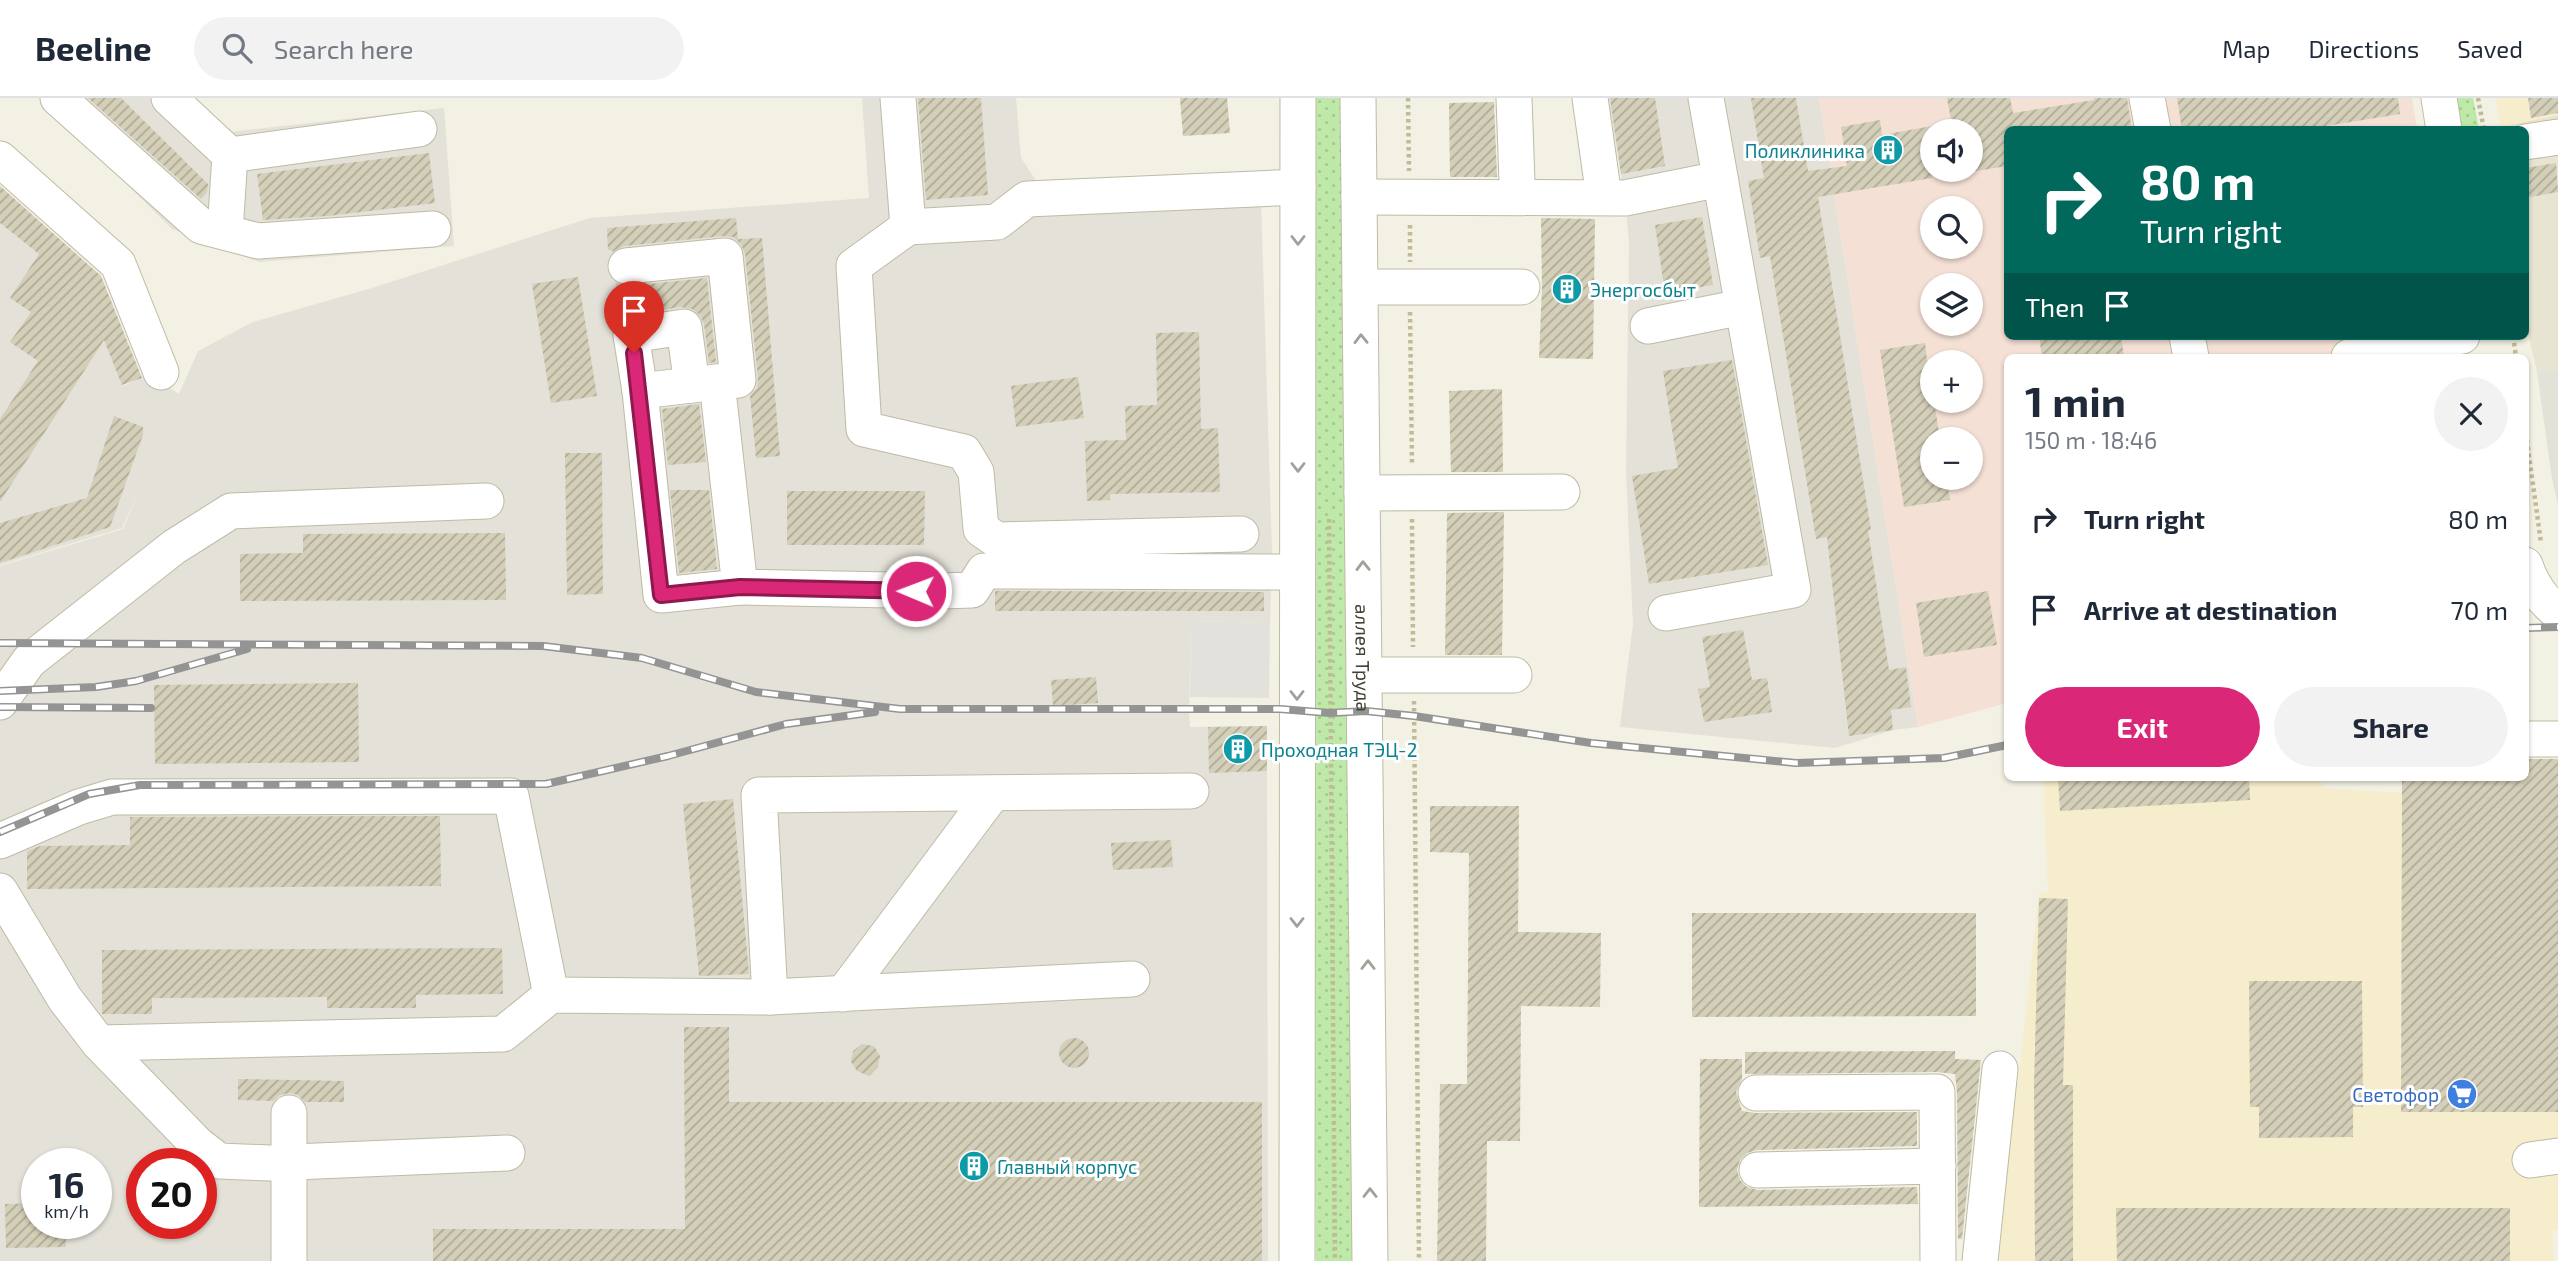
<!DOCTYPE html>
<html lang="en">
<head>
<meta charset="utf-8">
<style>
  :root { --surface:#fff; --page:#f2f2f3; --text:#1f2937; --muted:#747a83; --line:#e0e1e3; --accent:#db2777 }
  body { margin:0; font-family:"Exo 2",sans-serif; background:var(--page); color:var(--text); height:100vh; display:flex; flex-direction:column; font-size:26px; white-space:nowrap }
  * { box-sizing:border-box; margin:0 }
  p { font-size:23px; color:var(--muted) }
  .icon { flex:none; width:38px; height:38px; fill:none; stroke:currentColor; stroke-width:2; stroke-linecap:round; stroke-linejoin:round }
  .map { position:relative; flex:1; overflow:hidden }
  .sheet { position:absolute; left:2004px; top:256px; width:525px; height:427px; display:flex; flex-direction:column; background:var(--surface); border-radius:10px; box-shadow:0 2px 5px #0004 }
  .sheet>* { flex:none }
  .guide { position:absolute; left:2004px; top:28px; width:525px; height:214px; border-radius:10px; box-shadow:0 2px 5px #0004; background:#00695c; color:#fff; overflow:hidden }
  .tools { position:absolute; left:1920px; top:21px; display:grid; gap:14px }
  .tools a { display:grid; place-items:center; width:63px; height:63px; border-radius:50%; background:var(--surface); box-shadow:0 2px 5px #0004; font-size:35px }
  .speed { position:absolute; left:21px; top:1050px; display:flex; gap:14px; font-size:35px; font-weight:700; text-align:center }
  .speed>* { display:grid; place-content:center; width:91px; height:91px; border-radius:50%; background:var(--surface); box-shadow:0 2px 5px #0004; line-height:1 }
  .speed small { font-size:18px; font-weight:400 }
  .speed .limit { border:10px solid #d22; background:#fff; color:#111 }
  .pin { position:absolute; display:grid; place-items:center; width:60px; height:60px; color:#fff; margin:-72px -30px; border-radius:50% 50% 50% 0; rotate:-45deg; box-shadow:0 0 7px #0007 }
  .pin .icon { rotate:45deg }
  .me { position:absolute; width:77px; margin:-38px; rotate:271deg; stroke-linejoin:round; filter:drop-shadow(0 0 5px #0008) }
  .turn { display:flex; align-items:center; gap:24px; height:147px; padding:0 21px; font-size:32px }
  .turn .icon { width:91px; height:91px; stroke-width:2.5 }
  .turn b { display:block; font-size:49px; line-height:60px }
  .then { display:flex; align-items:center; height:66px; padding:0 21px; background:#0003; gap:14px; font-size:26px }
  .round { display:grid; place-items:center; flex:none; width:74px; height:74px; border-radius:37px; background:var(--page) }
  .head { display:flex; align-items:center; justify-content:space-between; height:119px; padding:0 21px }
  h1 { font-size:42px; font-weight:700; line-height:52px }
  .button { display:flex; gap:14px; margin-top:auto; padding:14px 21px }
  .button a { flex:1; height:80px; border-radius:42px; background:var(--accent); color:#fff; font-size:28px; font-weight:700; line-height:80px; text-align:center }
  .button a+a { background:var(--page); color:var(--text) }
  ul { padding:0; list-style:none }
  li { display:flex; align-items:center; gap:21px; height:91px; padding:0 21px }
  li div { flex:1 }
  li b { display:block; font-size:26px }
  li em { font-style:normal }
  header { display:flex; align-items:center; gap:42px; box-sizing:border-box; height:98px; padding:0 35px; background:var(--surface); border-bottom:2px solid var(--line) }
  header strong { font-size:33px }
  nav { display:flex; gap:38px; margin-inline-start:auto; font-size:24px }
  .search { width:490px; height:63px; background:var(--page); display:flex; align-items:center; gap:18px; box-sizing:border-box; padding:0 24px; border-radius:38px; color:var(--muted); font-size:26px }
  .map>svg:first-child { display:block }
  .residential { fill:#e7e4d1 }
  .commercial { fill:#f6edcc }
  .industrial { fill:#e4e1d8; fill-rule:evenodd }
  .medical { fill:#f4e0d5; fill-rule:evenodd }
  .green { fill:url(#green-dots) }
  .parking { fill:#e2e1dc }
  .building { fill:url(#building-hatch) }
  .lines { fill:none; stroke-linecap:round; stroke-linejoin:round }
  .minor-casing { stroke:#bebba5; stroke-width:37 }
  .path { stroke:#c0bb96; stroke-width:4.5; stroke-dasharray:3.5 3.5; stroke-linecap:butt }
  .minor { stroke:#fff; stroke-width:35 }
  .rail-casing { stroke:#949494; stroke-width:8 }
  .rail { stroke:#fff; stroke-width:5; stroke-dasharray:16; stroke-linecap:butt }
  .oneway { stroke:#a2a099 }
  .route-casing { stroke:#8e194d; stroke-width:18 }
  .route { stroke:#db2777; stroke-width:12 }
  .labels { text-anchor:middle; dominant-baseline:central; stroke-width:6; stroke-linejoin:round; paint-order:stroke }
  .culture-label { font-size:19px; fill:#0d838f; stroke:#fff; text-anchor:start }
  .street-label { font-size:19px; fill:#444133; stroke:#fff }
  .shop-label { font-size:19px; fill:#366cbe; stroke:#fff; text-anchor:end }
</style>
</head>
<body>
<header>
<strong>Beeline</strong>
<div class="search"><svg class="icon" aria-label="search" viewBox="0 0 24 24"><circle cx="10" cy="10" r="6"/><path d="M15 15l6 6"/></svg>Search here</div>
<nav><a>Map</a><a>Directions</a><a>Saved</a></nav>
</header>
<div class="map">
<svg width="2558" height="1163" viewBox="0 0 2558 1163">
  <defs>
    <pattern id="green-dots" width="8" height="8" patternUnits="userSpaceOnUse" patternTransform="scale(1.75)"><rect width="8" height="8" fill="#bee9a9"/><path d="M2 2h.1M6 6h.1" fill="none" stroke="#a4c992" stroke-width="1.8" stroke-linecap="round"/></pattern>
    <pattern id="building-hatch" width="6" height="6" patternUnits="userSpaceOnUse" patternTransform="scale(1.75)"><rect width="6" height="6" fill="#d4cfb8"/><path d="M-1 1l2-2M0 6l6-6M5 7l2-2" fill="none" stroke="#aeaa96"/></pattern>
  </defs>
  <rect width="100%" height="100%" fill="#f2f1e3"/>
  <polygon class="residential" points="2558,17 2558,271 2537,274 2525,223 2525,32 2500,32 2500,29"/>
  <g class="commercial">
    <polygon points="2496,0 2558,0 2558,17 2500,29"/>
    <polygon points="2043,679 2320,679 2323,690 2402,695 2401,1013 2558,1014 2558,1132 2552,1133 2554,1163 1989,1163 2018,987 2039,795 2048,794"/>
  </g>
  <g class="industrial">
    <polygon points="44,0 193,0 229,34 444,10 454,148 259,164 172,131 45,5"/>
    <path d="M862,0H1016L1021,60L1054,110L1261,103L1272,455L1270,525L1191,523L1189,611L1190,629L1267,628L1268,1163H0V468L123,431L138,395L122,430L0,467V125L83,190L123,288L149,277L179,296L198,253L253,224L372,190L590,120L869,100ZM37,1066H96V1125H37ZM142,1066H201V1125H142Z"/>
    <polygon points="1608,0 1819,0 1918,629 1893,632 1835,650 1620,629 1633,526 1626,374 1629,144 1625,100"/>
    <polygon points="2558,271 2558,408 2552,380 2537,274"/>
  </g>
  <path class="medical" d="M1819,0H2412L2417,31L2007,32V238H2451L2454,259H2007V605L1918,629ZM1932,33H1970V72H1932ZM1932,110H1970V149H1932ZM1932,187H1970V226H1932ZM1932,264H1970V303H1932ZM1932,341H1970V380H1932Z"/>
  <g class="green">
    <polygon points="1309,0 1349,0 1356,1163 1316,1163"/>
    <polygon points="2452,0 2473,0 2479,31 2456,31"/>
  </g>
  <polygon class="parking" points="1191,523 1270,525 1269,600 1190,599"/>
  <g class="building">
    <polygon points="88,0 121,0 208,86 207,94 201,101"/>
    <polygon points="918,0 981,0 988,97 926,102"/>
    <polygon points="1180,0 1227,0 1230,35 1183,38"/>
    <polygon points="1610,0 1655,0 1665,68 1621,76"/>
    <polygon points="1751,0 1796,0 1808,73 1847,68 1841,29 1880,22 1882,37 1932,28 1932,80 1818,99 1871,432 1868,432 1889,572 1906,569 1911,609 1891,612 1893,632 1849,638 1827,439 1816,441 1770,158 1760,160 1748,83 1764,80"/>
    <polygon points="1947,0 2010,0 2013,15 2094,2 2094,0 2127,0 2132,32 2007,32 2007,68 1970,74 1970,33 1953,33"/>
    <polygon points="2177,0 2398,0 2400,16 2301,32 2247,32 2247,28 2226,32 2182,32"/>
    <polygon points="2528,0 2558,0 2558,15 2531,20"/>
    <polygon points="1494,4 1497,79 1450,79 1449,5"/>
    <polygon points="429,55 435,105 328,118 263,122 257,76"/>
    <polygon points="2556,65 2558,94 2525,100 2525,70"/>
    <polygon points="0,88 101,178 142,280 122,287 104,242 0,404 0,321 38,263 10,244 31,214 10,200 39,156 0,125"/>
    <polygon points="1702,119 1713,187 1665,195 1655,127"/>
    <polygon points="736,120 738,141 762,140 780,358 756,360 750,298 757,290 758,280 745,156 741,146 733,139 723,138 624,148 612,154 612,152 608,152 607,130"/>
    <polygon points="1541,120 1595,121 1593,261 1539,260 1542,190"/>
    <polygon points="578,179 597,298 551,305 532,186"/>
    <polygon points="707,180 716,264 709,265 704,226 700,217 692,211 681,209 628,217 620,221 616,185 628,188"/>
    <polygon points="1199,234 1201,331 1218,330 1220,394 1110,396 1110,402 1087,403 1085,343 1126,342 1125,308 1157,307 1156,235"/>
    <polygon points="2039,238 2121,238 2124,259 2042,259"/>
    <polygon points="1925,245 1932,303 1934,303 1940,341 1932,341 1932,380 1946,380 1950,402 1904,409 1880,252"/>
    <polygon points="1732,262 1768,467 1649,486 1632,378 1678,370 1663,273"/>
    <polygon points="1078,279 1084,320 1016,329 1011,288"/>
    <polygon points="1502,291 1503,374 1451,374 1449,293"/>
    <polygon points="699,306 706,364 668,367 662,311"/>
    <polygon points="114,318 143,329 143,337 110,429 0,465 0,425 87,400"/>
    <polygon points="565,355 602,355 603,496 567,497"/>
    <polygon points="670,392 709,392 717,471 679,475"/>
    <polygon points="787,393 925,393 924,447 787,447"/>
    <polygon points="1504,414 1502,557 1445,557 1447,415"/>
    <polygon points="505,435 506,502 240,503 240,456 303,455 303,436"/>
    <polygon points="995,493 1264,494 1264,513 995,513"/>
    <polygon points="1988,493 1997,547 1924,559 1916,505"/>
    <polygon points="1743,532 1752,582 1767,580 1772,614 1704,624 1698,591 1710,589 1702,539"/>
    <polygon points="1096,579 1098,605 1053,608 1051,582"/>
    <polygon points="358,585 359,664 155,666 154,587"/>
    <polygon points="1267,628 1267,673 1209,675 1208,629"/>
    <polygon points="2525,661 2558,661 2558,1014 2401,1014 2402,679 2525,679"/>
    <polygon points="2058,679 2249,679 2250,702 2060,713"/>
    <polygon points="733,701 749,876 699,878 683,706"/>
    <polygon points="1430,708 1519,708 1518,834 1601,835 1600,909 1521,908 1520,1043 1487,1043 1486,1163 1437,1163 1440,986 1467,986 1469,755 1430,754"/>
    <polygon points="440,718 441,788 27,791 27,753 40,748 130,747 130,719"/>
    <polygon points="1171,742 1173,769 1113,772 1111,745"/>
    <polygon points="2039,800 2068,801 2063,987 2073,987 2073,1163 2035,1163 2034,987"/>
    <polygon points="1692,815 1976,815 1976,918 1692,919"/>
    <polygon points="502,850 503,896 416,897 416,910 327,910 327,899 152,900 152,916 102,916 102,852"/>
    <polygon points="2249,883 2362,883 2363,1009 2353,1009 2353,1039 2259,1040 2259,1009 2250,1009"/>
    <polygon points="684,929 729,929 729,1004 1262,1004 1262,1163 433,1163 433,1131 685,1131"/>
    <circle cx="1074" cy="955" r="15"/>
    <polygon points="862,946 874,948 880,958 878,969 869,978 857,973 851,964 853,953"/>
    <polygon points="1955,953 1955,970 1955,961 1981,962 1962,1141 1958,1141 1957,994 1955,976 1937,974 1745,976 1745,954"/>
    <polygon points="1700,961 1742,961 1742,981 1736,994 1742,1013 1756,1015 1917,1014 1917,1048 1757,1052 1747,1055 1740,1062 1737,1072 1740,1082 1747,1089 1757,1092 1917,1089 1918,1106 1699,1109"/>
    <polygon points="238,981 344,983 344,1004 305,1004 298,997 290,995 280,997 273,1003 238,1002"/>
    <polygon points="37,1105 37,1125 65,1125 66,1149 6,1150 5,1106"/>
    <polygon points="2116,1110 2510,1110 2510,1163 2117,1163"/>
  </g>
  <g class="lines">
    <g class="minor-casing">
      <g id="minor">
        <polyline points="58,0 201,128 258,143 433,131"/>
        <polyline points="169,0 230,57"/>
        <polyline points="898,0 908,129 854,168 864,331 964,354 976,374 981,431 997,442 1241,436"/>
        <path id="s1" d="M1358,0L1370,1163"/>
        <polyline points="1514,0 1517,84"/>
        <polyline points="1590,0 1604,99"/>
        <polyline points="2147,0 2153,32"/>
        <polyline points="2439,0 2444,32"/>
        <polyline points="2525,44 2558,39"/>
        <polyline points="0,61 118,166 161,274"/>
        <polyline points="1359,99 1625,100 1720,81"/>
        <polyline points="908,129 997,124 1027,101 1298,89"/>
        <polyline points="225,134 230,57 419,31"/>
        <polyline points="626,168 725,158 738,282 717,284 740,489 942,493 972,492 984,473 1297,474"/>
        <polyline points="1360,189 1522,189"/>
        <polyline points="1648,228 1742,209"/>
        <polyline points="2187,238 2191,259"/>
        <polyline points="2349,259 2462,238"/>
        <polyline points="717,284 640,293 661,497 740,489"/>
        <polyline points="640,293 631,237 684,229 692,287"/>
        <polyline points="1362,395 1562,394"/>
        <path d="M2525,467C2531,485 2542,502 2558,514"/>
        <polyline points="1666,515 1793,492 1706,0"/>
        <polyline points="1364,577 1514,577"/>
        <polyline points="0,604 29,563 174,449 231,413 486,403"/>
        <polyline points="2525,641 2558,641"/>
        <polyline points="0,743 79,709 112,699 511,698 551,897"/>
        <polyline points="0,793 65,901 99,945 197,1046 219,1063 270,1065 507,1055"/>
        <polyline points="843,896 993,695"/>
        <polyline points="770,899 1132,881"/>
        <polyline points="99,945 503,936 551,897 770,899 759,697 1191,693"/>
        <polyline points="1756,995 1937,994 1938,1163"/>
        <polyline points="289,1015 289,1163"/>
        <polyline points="2530,1062 2558,1058"/>
        <polyline points="1757,1072 1938,1068"/>
        <polyline points="1297,1163 1298,0"/>
        <polyline points="1980,1163 2000,971"/>
      </g>
    </g>
    <g class="path">
      <polyline points="1408,0 1409,73"/>
      <polyline points="2478,0 2484,32"/>
      <polyline points="1410,127 1410,164"/>
      <polyline points="1410,214 1412,367"/>
      <polyline points="2513,238 2516,259"/>
      <polyline points="2525,328 2541,445"/>
      <polyline points="1329,421 1335,1163"/>
      <polyline points="1412,421 1413,549"/>
      <polyline points="1414,603 1419,1163"/>
    </g>
    <use href="#minor" class="minor"/>
    <g class="rail-casing">
      <g id="rail">
        <polyline points="2525,530 2558,529"/>
        <polyline points="0,545 543,548 642,560 756,594 900,611 1280,611 1330,615 1366,613 1414,618 1591,645 1796,665 1944,660 2007,647"/>
        <polyline points="0,593 96,589 136,583 247,551"/>
        <polyline points="0,609 151,610"/>
        <polyline points="0,734 89,696 140,687 546,686 668,658 786,626 875,614"/>
      </g>
    </g>
    <use href="#rail" class="rail"/>
  </g>
  <defs><path id="oneway-chevron" d="M-2-3.5L2.5 0L-2 3.5" fill="none" stroke-width="1.6" stroke-linecap="round" stroke-linejoin="round" transform="scale(1.75)"/></defs>
  <g class="oneway">
    <use href="#oneway-chevron" transform="translate(1298 142) rotate(90)"/>
    <use href="#oneway-chevron" transform="translate(1361 241) rotate(-91)"/>
    <use href="#oneway-chevron" transform="translate(1298 369) rotate(90)"/>
    <use href="#oneway-chevron" transform="translate(1363 468) rotate(-91)"/>
    <use href="#oneway-chevron" transform="translate(1297 597) rotate(90)"/>
    <use href="#oneway-chevron" transform="translate(1297 824) rotate(90)"/>
    <use href="#oneway-chevron" transform="translate(1368 867) rotate(-90)"/>
    <use href="#oneway-chevron" transform="translate(1370 1095) rotate(-90)"/>
  </g>
  <g class="lines">
    <g class="route-casing">
      <polyline id="route" points="634,255 661,497 740,489 916,493"/>
    </g>
    <use href="#route" class="route"/>
  </g>
  <defs>
    <g id="building-disc" transform="scale(1.575)"><circle r="9.5" fill="#0f9aa8" stroke="#fff"/><path d="M-4-6H4V6H1V3H-1V6H-4ZM-2.5-4.3h1.7v1.8h-1.7ZM.8-4.3h1.7v1.8H.8ZM-2.5-1h1.7V.8h-1.7ZM.8-1h1.7V.8H.8Z" fill="#fff"/></g>
    <g id="supermarket-disc" transform="scale(1.575)"><circle r="9.5" fill="#3f7fe0" stroke="#fff"/><path d="M-6-5.5h2.5l.6 2H6L4.5 2H-2.5L-4.4-4H-6ZM-1.5 3.2a1.3 1.3 0 1 0 .1 0ZM3 3.2a1.3 1.3 0 1 0 .1 0Z" fill="#fff"/></g>
  </defs>
  <g fill-rule="evenodd">
    <use href="#building-disc" x="1888" y="52"/>
    <use href="#building-disc" x="1567" y="191"/>
    <use href="#building-disc" x="1238" y="651"/>
    <use href="#supermarket-disc" x="2462" y="996"/>
    <use href="#building-disc" x="974" y="1068"/>
  </g>
  <g class="labels">
    <g class="culture-label">
      <text x="1865" y="52" text-anchor="end">Поликлиника</text>
      <text x="1590" y="191">Энергосбыт</text>
      <text x="1261" y="651">Проходная ТЭЦ-2</text>
      <text x="997" y="1068">Главный корпус</text>
    </g>
    <g class="street-label">
      <text stroke="none"><textPath href="#s1" startOffset="560">аллея Труда</textPath></text>
    </g>
    <g class="shop-label">
      <text x="2439" y="996">Светофор</text>
    </g>
  </g>
</svg>
<div class="tools">
<a><svg class="icon" aria-label="sound" viewBox="0 0 24 24"><path d="M4 9h4l5-4v14l-5-4H4zM17 9q2 3 0 6"/></svg></a>
<a><svg class="icon" aria-label="search" viewBox="0 0 24 24"><circle cx="10" cy="10" r="6"/><path d="M15 15l6 6"/></svg></a>
<a><svg class="icon" aria-label="layers" viewBox="0 0 24 24"><path d="M12 4l9 5-9 5-9-5zM3 14l9 5 9-5"/></svg></a>
<a>+</a>
<a>−</a>
</div>
<div class="speed"><div>16<small>km/h</small></div><div class="limit">20</div></div>
<div class="pin" style="left:634px;top:255px;background:#d93025"><svg class="icon" aria-label="arrive" viewBox="0 0 24 24"><path d="M6 21V4h12l-3 4 3 4H6"/></svg></div>
<svg class="me" style="left:916px;top:493px" viewBox="-20 -20 40 40"><circle r="17" fill="#db2777" stroke="#fff" stroke-width="3"/><path d="M0-11L8 9 0 5-8 9z" fill="#fff"/></svg>
<div class="guide">
<div class="turn"><svg class="icon" aria-label="right" viewBox="0 0 24 24"><path d="M7 20v-9h11M14 6l5 5-5 5"/></svg><div><b>80 m</b>Turn right</div></div>
<div class="then">Then<svg class="icon" aria-label="arrive" viewBox="0 0 24 24"><path d="M6 21V4h12l-3 4 3 4H6"/></svg></div>
</div>
<section class="sheet">
<div class="head"><div><h1>1 min</h1><p>150 m · 18:46</p></div><a class="round"><svg class="icon" aria-label="close" viewBox="0 0 24 24"><path d="M6 6l12 12M18 6L6 18"/></svg></a></div>
<ul>
<li><svg class="icon" aria-label="right" viewBox="0 0 24 24"><path d="M7 20v-9h11M14 6l5 5-5 5"/></svg><div><b>Turn right</b></div><em>80 m</em></li>
<li><svg class="icon" aria-label="arrive" viewBox="0 0 24 24"><path d="M6 21V4h12l-3 4 3 4H6"/></svg><div><b>Arrive at destination</b></div><em>70 m</em></li>
</ul>
<div class="button"><a>Exit</a><a>Share</a></div>
</section>
</div>
</body>
</html>
